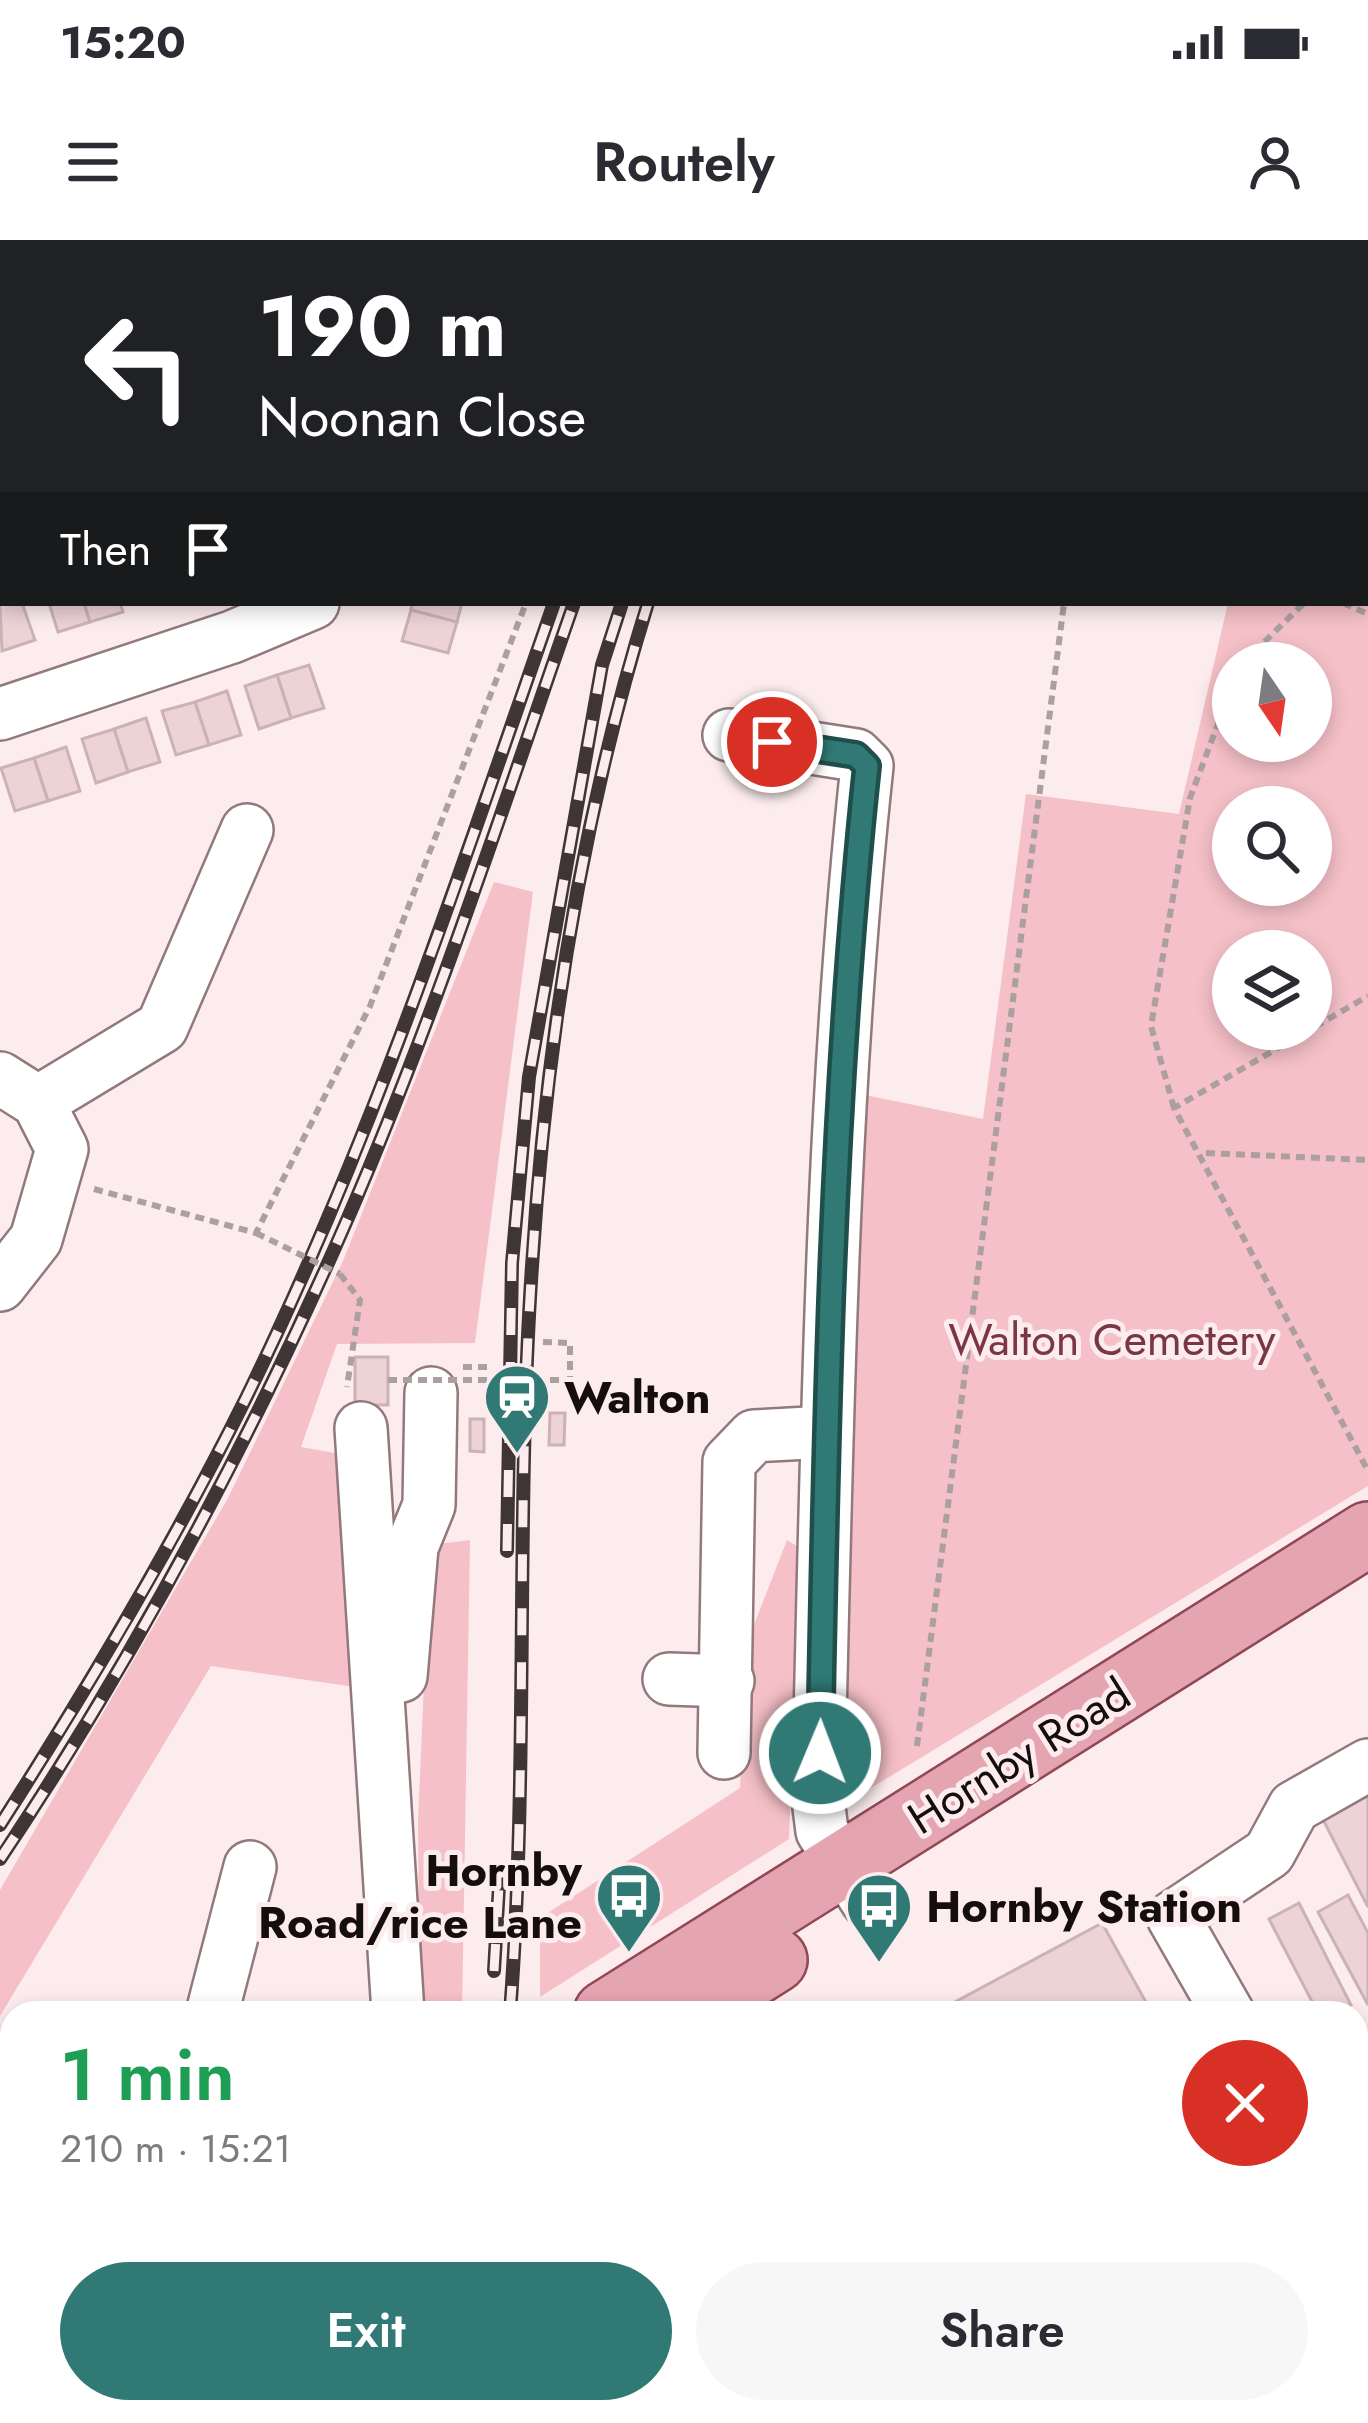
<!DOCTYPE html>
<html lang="en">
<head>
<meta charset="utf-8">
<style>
  :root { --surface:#fff; --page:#f7f7f7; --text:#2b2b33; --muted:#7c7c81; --accent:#307974 }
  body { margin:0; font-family:Jost,sans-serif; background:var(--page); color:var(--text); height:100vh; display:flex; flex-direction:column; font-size:45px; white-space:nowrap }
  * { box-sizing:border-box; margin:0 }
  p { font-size:39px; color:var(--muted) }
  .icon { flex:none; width:66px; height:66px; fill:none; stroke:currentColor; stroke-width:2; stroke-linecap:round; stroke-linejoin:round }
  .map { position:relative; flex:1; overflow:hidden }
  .panel { position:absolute; left:0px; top:1761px; width:1368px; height:423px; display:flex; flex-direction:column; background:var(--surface); border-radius:36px 36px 0 0; box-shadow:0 6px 18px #0003 }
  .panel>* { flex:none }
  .hud { position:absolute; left:0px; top:0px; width:1368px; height:366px; box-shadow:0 6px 18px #0003; background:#202124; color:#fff; overflow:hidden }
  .needle { width:78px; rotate:167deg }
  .buttons { position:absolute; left:1212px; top:402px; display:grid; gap:24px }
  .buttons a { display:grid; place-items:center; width:120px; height:120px; border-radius:50%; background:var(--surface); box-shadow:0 6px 18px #0003; font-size:60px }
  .pin { position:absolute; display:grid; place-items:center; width:102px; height:102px; color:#fff; margin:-51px; border:6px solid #fff; border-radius:50%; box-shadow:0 3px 12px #0007 }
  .me { position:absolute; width:132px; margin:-66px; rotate:1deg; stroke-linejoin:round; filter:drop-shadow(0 0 9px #0008) }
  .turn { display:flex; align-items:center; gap:42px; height:252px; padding:0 60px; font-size:54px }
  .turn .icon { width:156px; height:156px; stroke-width:2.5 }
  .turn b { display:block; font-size:84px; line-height:102px }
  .then { display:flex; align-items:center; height:114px; padding:0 60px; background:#0003; gap:24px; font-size:45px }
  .round { display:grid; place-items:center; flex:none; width:126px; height:126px; border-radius:63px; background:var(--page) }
  .headline { display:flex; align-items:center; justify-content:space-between; height:204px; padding:0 60px }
  h1 { font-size:72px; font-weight:600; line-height:90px; color:#1e9e55 }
  .action { display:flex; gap:24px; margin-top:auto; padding:24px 60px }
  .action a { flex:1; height:138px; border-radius:72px; background:var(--accent); color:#fff; font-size:48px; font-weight:600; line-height:138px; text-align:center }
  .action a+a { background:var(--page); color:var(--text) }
  .status { display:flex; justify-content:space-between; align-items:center; height:84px; padding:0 60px; background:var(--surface); direction:ltr }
  .status svg { height:33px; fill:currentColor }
  header { display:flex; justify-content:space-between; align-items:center; height:156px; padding:0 60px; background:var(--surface); font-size:54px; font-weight:600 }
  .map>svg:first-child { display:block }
  .green { fill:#f5c0c7; fill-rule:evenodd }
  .building { fill:#edd2d6; stroke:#ccb2b5; stroke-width:3 }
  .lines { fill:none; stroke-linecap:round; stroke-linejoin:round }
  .minor-casing { stroke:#91797c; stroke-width:56 }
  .major-casing { stroke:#904856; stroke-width:68 }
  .path { stroke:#ac9fa0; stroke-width:6; stroke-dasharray:9 6; stroke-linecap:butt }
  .minor { stroke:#fff; stroke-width:51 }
  .major { stroke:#e4a4b0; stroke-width:63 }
  .rail-casing { stroke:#3f3537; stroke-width:14 }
  .rail { stroke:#fcecee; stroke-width:9; stroke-dasharray:27; stroke-linecap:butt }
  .path-bridge { stroke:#ac9fa0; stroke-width:6; stroke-dasharray:9 6; stroke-linecap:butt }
  .route-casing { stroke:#1f4f4b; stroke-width:30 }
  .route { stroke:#307974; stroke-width:21 }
  .labels { text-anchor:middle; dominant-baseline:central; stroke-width:10; stroke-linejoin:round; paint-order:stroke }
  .park-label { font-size:45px; fill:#7a3644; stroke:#fcecee }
  .poi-label { font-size:45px; font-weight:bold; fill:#150d0e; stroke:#fcecee; text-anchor:start }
  .street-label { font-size:45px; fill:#150d0e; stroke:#fcecee }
</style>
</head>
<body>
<div class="status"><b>15:20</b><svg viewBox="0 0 49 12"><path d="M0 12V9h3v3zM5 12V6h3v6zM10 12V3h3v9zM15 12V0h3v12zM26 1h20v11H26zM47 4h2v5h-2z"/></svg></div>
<header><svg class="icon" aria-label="menu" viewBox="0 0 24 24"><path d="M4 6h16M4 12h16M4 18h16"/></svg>Routely<svg class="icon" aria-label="person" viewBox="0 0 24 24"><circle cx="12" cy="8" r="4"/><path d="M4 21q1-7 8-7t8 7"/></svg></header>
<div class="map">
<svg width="1368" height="2183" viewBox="0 0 1368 2183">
  <rect width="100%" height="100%" fill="#fcecee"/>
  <g class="green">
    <path d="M1158,0H1368V1246L838,1568L865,855L983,879L1026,554L1179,574L1228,363H1365V3ZM1233,423H1311V501H1233ZM1233,567H1311V645H1233ZM1233,711H1311V789H1233Z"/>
    <polygon points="494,642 533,652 475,1103 337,1104 301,1207 351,1216 362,1448 211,1426 0,1776 0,1650 228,1258 343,1021"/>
    <polygon points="470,1300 462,1773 420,1773 418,1581 430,1305"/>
    <polygon points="787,1300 800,1308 789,1599 540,1757 540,1678 740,1548 745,1408"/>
  </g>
  <g class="building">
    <polygon points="22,363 35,400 2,411 0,364"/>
    <polygon points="49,363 84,363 90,382 58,392"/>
    <polygon points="84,363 120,363 123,372 90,382"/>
    <polygon points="412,363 462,363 457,382 411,370"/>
    <polygon points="411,370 457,382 448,413 402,401"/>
    <polygon points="309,425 324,468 291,478 277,435"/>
    <polygon points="277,435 291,478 259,489 245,446"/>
    <polygon points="227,451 241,495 209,505 195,462"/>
    <polygon points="195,462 209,505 176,515 162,471"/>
    <polygon points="146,478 160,522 128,532 114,489"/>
    <polygon points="114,489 128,532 96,543 82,499"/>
    <polygon points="66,507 80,551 48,561 34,518"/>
    <polygon points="34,518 48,561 15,571 1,528"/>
    <rect x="355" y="1117" width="33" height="48"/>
    <polygon points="550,1173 565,1173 564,1205 549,1205"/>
    <polygon points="470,1179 484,1179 484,1212 470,1211"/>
    <polygon points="1368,1547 1368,1667 1319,1572"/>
    <polygon points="1348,1655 1368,1693 1368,1765 1318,1672"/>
    <polygon points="1299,1663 1351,1765 1336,1773 1318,1773 1269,1679"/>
    <polygon points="1102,1683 1152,1773 944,1773 942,1769"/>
    <polygon points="1368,1872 1368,1967 1356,1945 1356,1878"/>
    <polygon points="1356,2053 1368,2077 1368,2107 1356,2114"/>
    <polygon points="997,2172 1077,2172 1077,2173 1055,2183 973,2183"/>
  </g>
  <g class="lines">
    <g class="minor-casing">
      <g id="minor">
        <polyline points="462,3 463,0"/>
        <polyline points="0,69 3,68"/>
        <polyline points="0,474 232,397 313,363"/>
        <path d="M729,495L856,515L867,526C830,869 827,1215 818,1559L822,1591L867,1661"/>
        <polyline points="0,838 38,862 62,909 36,999 0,1045"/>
        <polyline points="38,862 162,787 247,590"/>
        <polyline points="361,1188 398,1773"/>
        <polyline points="401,1436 412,1307 429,1265 431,1153"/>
        <polyline points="669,1439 728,1441"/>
        <polyline points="724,1513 729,1222 754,1196 827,1192"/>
        <polyline points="212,1773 250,1627"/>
        <polyline points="1228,1773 1173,1677 1269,1613 1294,1567 1368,1525"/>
        <polyline points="1356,1996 1368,2017"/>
      </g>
    </g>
    <g class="major-casing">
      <g id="major">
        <polyline points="606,1773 1368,1294"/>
        <polyline points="691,1773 775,1720"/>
        <polyline points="0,2155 12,2149"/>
      </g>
    </g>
    <g class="path">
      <polyline points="1365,220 1368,219"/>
      <polyline points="1343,363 1368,374"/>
      <polyline points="1243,423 1304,363"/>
      <polyline points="1174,868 1151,786 1190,558 1233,444"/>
      <polyline points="1206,913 1368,920"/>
      <polyline points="94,949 256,993 370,766 526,363"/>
      <polyline points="340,1034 360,1060 347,1147"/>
      <polyline points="543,1102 570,1103 570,1140 543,1140"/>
      <polyline points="463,1127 491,1127"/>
      <polyline points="1366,1227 1174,868 1368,756"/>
      <polyline points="917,1506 1064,363"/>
    </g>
    <use href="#minor" class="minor"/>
    <use href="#major" class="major"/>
    <g class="rail-casing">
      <g id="rail">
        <polyline points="683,3 685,0"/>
        <polyline points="741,3 742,0"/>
        <polyline points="507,1311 512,1023 529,837 602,425 622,363"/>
        <path d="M0,1585C89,1446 172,1307 245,1160C371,904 460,632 554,363"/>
        <path d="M0,1619C129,1426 238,1224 333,1012C427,801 498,581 574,363"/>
        <polyline points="494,1731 500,1629"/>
        <path d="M510,1773C529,1524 515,1275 532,1026C546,804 582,575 648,363"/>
        <polyline points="454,2183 455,2172"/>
      </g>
    </g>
    <use href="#rail" class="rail"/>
    <g class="path-bridge">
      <polyline points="256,993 340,1034"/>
      <polyline points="388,1140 543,1140"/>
    </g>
  </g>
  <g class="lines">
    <g class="route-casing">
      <path id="route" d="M772,502L856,515L867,526C832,853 826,1184 820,1513"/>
    </g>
    <use href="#route" class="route"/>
  </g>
  <defs>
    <g id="station-pin" transform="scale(3.45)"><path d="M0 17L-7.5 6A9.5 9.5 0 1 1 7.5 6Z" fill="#307974" stroke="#fcecee"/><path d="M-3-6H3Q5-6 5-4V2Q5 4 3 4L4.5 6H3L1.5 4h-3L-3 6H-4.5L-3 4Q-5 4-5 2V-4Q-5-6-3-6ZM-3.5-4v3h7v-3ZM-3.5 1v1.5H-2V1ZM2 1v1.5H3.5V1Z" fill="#fff"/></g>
    <g id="bus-pin" transform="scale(3.45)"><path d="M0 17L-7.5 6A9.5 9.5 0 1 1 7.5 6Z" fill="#307974" stroke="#fcecee"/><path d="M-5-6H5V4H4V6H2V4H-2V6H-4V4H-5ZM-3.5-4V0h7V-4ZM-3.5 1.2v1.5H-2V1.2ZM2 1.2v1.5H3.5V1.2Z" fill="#fff"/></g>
  </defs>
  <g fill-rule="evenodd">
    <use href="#station-pin" x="517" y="1157"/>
    <use href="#bus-pin" x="629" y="1656"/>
    <use href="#bus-pin" x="879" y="1666"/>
  </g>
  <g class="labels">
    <g class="park-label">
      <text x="1112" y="1099">Walton Cemetery</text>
    </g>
    <g class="poi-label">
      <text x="564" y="1157">Walton</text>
      <text x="582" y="1630" text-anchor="end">Hornby<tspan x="582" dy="52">Road/rice Lane</tspan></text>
      <text x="926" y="1666">Hornby Station</text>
    </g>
    <g class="street-label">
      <text transform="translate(1019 1516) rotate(-32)">Hornby Road</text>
    </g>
  </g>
</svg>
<div class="buttons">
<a><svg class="needle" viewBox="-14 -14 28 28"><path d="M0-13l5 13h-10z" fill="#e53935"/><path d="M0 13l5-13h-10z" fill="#7c7c81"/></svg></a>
<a><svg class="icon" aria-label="search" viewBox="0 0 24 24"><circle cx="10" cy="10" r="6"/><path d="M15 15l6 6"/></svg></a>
<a><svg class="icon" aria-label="layers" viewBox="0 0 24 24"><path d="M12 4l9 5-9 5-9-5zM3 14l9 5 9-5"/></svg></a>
</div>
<div class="pin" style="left:772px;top:502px;background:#d93025"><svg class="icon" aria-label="arrive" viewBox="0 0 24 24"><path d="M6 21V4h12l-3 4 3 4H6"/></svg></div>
<svg class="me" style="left:820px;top:1513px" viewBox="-20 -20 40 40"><circle r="17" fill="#307974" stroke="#fff" stroke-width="3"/><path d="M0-11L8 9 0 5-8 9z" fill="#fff"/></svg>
<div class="hud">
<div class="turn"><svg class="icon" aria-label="left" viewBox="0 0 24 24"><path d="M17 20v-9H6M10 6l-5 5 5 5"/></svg><div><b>190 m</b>Noonan Close</div></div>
<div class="then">Then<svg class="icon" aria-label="arrive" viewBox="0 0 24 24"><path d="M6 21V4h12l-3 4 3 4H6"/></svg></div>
</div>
<section class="panel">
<div class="headline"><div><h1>1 min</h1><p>210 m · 15:21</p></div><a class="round" style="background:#d93025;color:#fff"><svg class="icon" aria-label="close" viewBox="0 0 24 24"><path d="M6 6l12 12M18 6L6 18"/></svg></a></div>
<div class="action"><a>Exit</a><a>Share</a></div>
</section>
</div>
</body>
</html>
